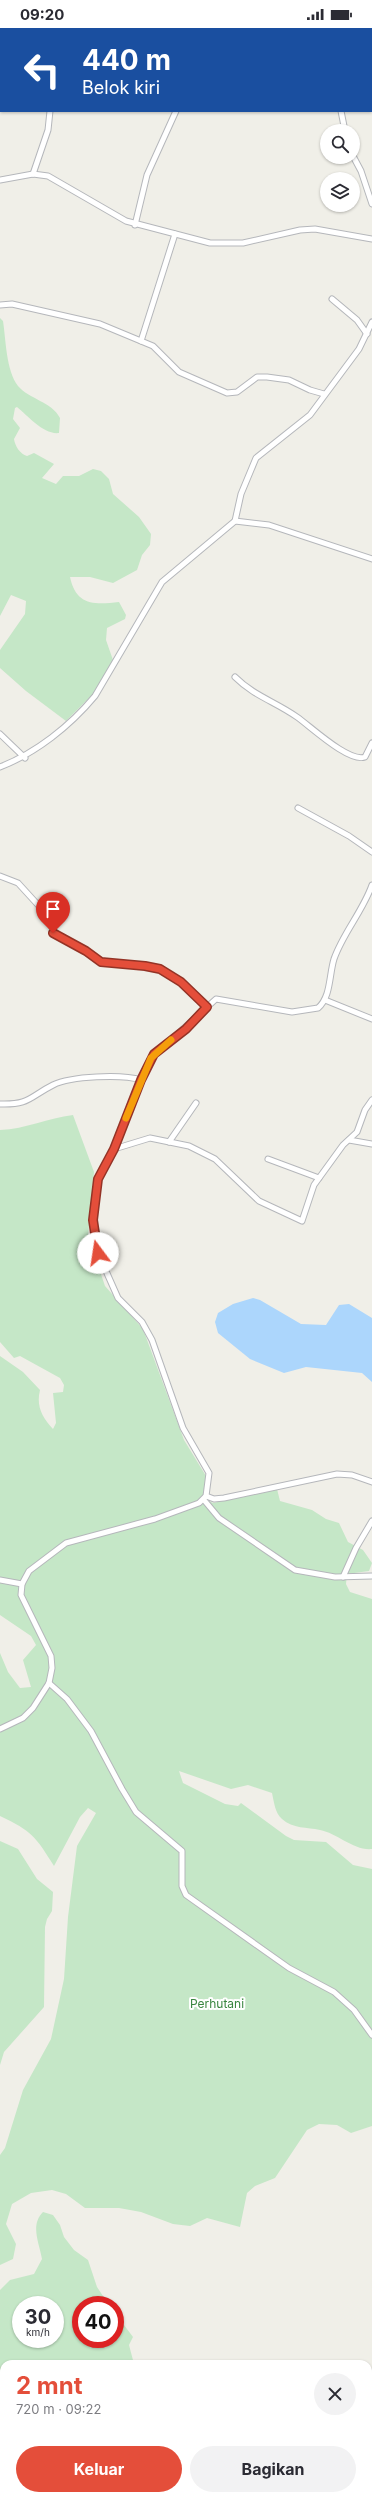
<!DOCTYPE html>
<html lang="id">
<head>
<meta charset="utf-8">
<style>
  :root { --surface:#fff; --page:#f2f2f3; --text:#2b2b33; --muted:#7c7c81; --accent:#e44e3a }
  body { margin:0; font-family:Inter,sans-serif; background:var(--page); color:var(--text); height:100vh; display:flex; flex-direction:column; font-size:15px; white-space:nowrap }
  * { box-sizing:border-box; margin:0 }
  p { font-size:13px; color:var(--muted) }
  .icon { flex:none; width:22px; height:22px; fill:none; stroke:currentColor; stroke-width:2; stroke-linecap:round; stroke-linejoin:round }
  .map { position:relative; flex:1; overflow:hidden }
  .drawer { position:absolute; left:0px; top:2332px; width:372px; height:140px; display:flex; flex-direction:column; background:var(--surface); border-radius:12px 12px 0 0; box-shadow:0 1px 3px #0004 }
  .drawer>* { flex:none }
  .top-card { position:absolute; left:0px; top:0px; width:372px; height:84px; box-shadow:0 1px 3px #0004; background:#1a4fa0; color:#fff; overflow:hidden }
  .fabs { position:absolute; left:320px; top:96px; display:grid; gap:8px }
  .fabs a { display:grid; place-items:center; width:40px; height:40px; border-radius:50%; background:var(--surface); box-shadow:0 1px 3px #0004; font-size:20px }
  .speed { position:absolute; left:12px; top:2268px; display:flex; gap:8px; font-size:20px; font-weight:700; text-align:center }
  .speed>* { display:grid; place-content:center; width:52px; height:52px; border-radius:50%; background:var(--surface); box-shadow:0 1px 3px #0004; line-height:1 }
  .speed small { font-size:10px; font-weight:400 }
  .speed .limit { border:6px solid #d22; background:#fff; color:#111 }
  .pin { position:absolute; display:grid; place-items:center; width:34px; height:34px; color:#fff; margin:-41px -17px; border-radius:50% 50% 50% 0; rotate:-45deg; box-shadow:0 0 4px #0007 }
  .pin .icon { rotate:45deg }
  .me { position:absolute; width:44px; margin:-22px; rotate:346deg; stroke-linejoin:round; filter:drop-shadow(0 0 3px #0008) }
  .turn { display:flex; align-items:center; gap:14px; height:84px; padding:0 16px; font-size:18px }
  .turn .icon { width:52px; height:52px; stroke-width:2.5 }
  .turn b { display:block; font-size:28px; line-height:34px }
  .round { display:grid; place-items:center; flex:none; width:42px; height:42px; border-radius:21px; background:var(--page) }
  .overview { display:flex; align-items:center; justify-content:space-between; height:68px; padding:0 16px }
  h1 { font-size:24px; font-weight:700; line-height:30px; color:var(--accent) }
  .action { display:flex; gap:8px; margin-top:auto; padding:8px 16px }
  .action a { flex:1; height:46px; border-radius:24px; background:var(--accent); color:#fff; font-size:16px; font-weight:700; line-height:46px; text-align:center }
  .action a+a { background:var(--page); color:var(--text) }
  .status { display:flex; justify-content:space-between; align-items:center; height:28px; padding:0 20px; background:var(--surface); direction:ltr }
  .status svg { height:11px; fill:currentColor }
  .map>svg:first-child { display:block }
  .green { fill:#c5e7c7; fill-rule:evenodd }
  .water { fill:#acd6fc }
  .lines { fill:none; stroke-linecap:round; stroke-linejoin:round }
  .minor-casing { stroke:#b5b7bb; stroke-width:7 }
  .minor { stroke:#fff; stroke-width:5 }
  .route-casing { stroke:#943326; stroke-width:10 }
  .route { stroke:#e44e3a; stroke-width:7 }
  .slow { stroke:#f59e0b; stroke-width:7 }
  .labels { text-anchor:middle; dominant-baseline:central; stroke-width:4; stroke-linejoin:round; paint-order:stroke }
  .park-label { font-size:12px; fill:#39853f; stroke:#fff }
</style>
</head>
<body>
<div class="status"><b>09:20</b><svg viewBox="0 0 49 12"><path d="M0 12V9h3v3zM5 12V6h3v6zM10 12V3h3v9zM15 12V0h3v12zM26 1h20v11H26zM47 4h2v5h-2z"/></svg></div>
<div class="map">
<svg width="372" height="2472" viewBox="0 0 372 2472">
  <rect width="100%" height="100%" fill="#f0efe8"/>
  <g class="green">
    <path d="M0,290L3,293C6,312 6,342 18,358C29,371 52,374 60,390L59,405C44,407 28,388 17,379L15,380L13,391L20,400L14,411C15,418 20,426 27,428L34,425L54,436L42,450L56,456L63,448H79L93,441L101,443L109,451L113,466L139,489L151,506L150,517L142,527L137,542L113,555L90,549H70C76,577 93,577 119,574L126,587L125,591L107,600L106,612L114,635L96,663L66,693L26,663L0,640V622L25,586L26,573L11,567L0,588Z"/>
    <path d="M73,1087L94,1144L88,1208L105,1258L143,1301L184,1412L206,1448L203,1470L213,1475L277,1461L280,1473L312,1482L326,1491L339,1495L348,1514L363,1522L372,1535L369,1543L347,1546L346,1556L350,1564L372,1571V1821C354,1823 337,1805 320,1802C307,1799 293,1801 282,1791C275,1785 274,1774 272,1765L248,1757L231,1761L179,1743L183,1755L225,1776L238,1778L241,1775L286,1808L294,1812L326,1814L353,1837L372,1841V2098L351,2105L337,2097L319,2096L307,2102L275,2150L255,2158L247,2165L240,2199L207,2190L190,2198L173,2196L141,2184L119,2180H85L66,2166L52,2162L31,2165L12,2176L6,2196L16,2216L13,2231L0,2237V2127L5,2120L23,2062L51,2011L64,1951L68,1889L77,1818L96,1785L88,1780L80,1789L54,1838C36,1809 32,1803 0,1788V1625L8,1644L20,1660L31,1659L23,1632L36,1617L31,1608L0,1587V1328L23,1344L40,1362C36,1378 42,1389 53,1401L56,1395L53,1365L63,1364L64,1357L60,1350L20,1328L14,1330L0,1314V1102C26,1101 48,1090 73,1087Z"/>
    <polygon points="0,1813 18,1821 37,1851 53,1864 52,1883 47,1891 45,1899 44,1979 4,2024 0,2037"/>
    <path d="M43,2184L53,2187L60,2197L64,2209L74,2222L88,2232L97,2259L109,2277H81V2311H115V2285L133,2309L129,2317L134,2336H4V2468H368V2416L372,2417V2472H0V2262L10,2252L34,2246L42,2231C39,2214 30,2197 43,2184ZM21,2277H55V2311H21Z"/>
  </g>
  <polygon class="water" points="253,1270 260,1272 301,1296 326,1297 339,1277 349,1276 372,1290 372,1354 362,1345 306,1339 284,1345 250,1331 218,1305 215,1294 218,1285 233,1276"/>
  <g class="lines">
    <g class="minor-casing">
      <g id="minor">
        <polyline points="2,1 2,0"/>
        <polyline points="229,1 229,0"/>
        <polyline points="340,1 341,0"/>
        <polyline points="0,11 1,7"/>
        <polyline points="0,27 1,28"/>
        <polyline points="341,83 345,103"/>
        <polyline points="353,128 361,143 372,176"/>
        <polyline points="33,146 48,102 50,83"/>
        <polyline points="0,152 33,146 48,148 126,193 210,215 243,215 300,202 315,201 372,211"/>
        <polyline points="135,197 147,147 176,83"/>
        <polyline points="332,271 357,292 367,306"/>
        <polyline points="0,277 12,276 100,296 153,318 179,344 227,365 237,364 257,349 267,349 289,352 310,362 324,366"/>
        <polyline points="141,313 175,206"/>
        <polyline points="235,493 241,466 256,430 310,387 359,321 372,294"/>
        <path d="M235,649C254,668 276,674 297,689C310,698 349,735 365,729L372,715"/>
        <polyline points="0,706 25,730"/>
        <path d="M0,739C36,725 70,698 95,668L162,554L235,493L269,497L372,531"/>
        <polyline points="298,780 349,808 372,824"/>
        <polyline points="0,848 18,855 39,878 57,908 86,923 101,934 145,938 160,941 181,953 207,979"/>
        <polyline points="325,972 372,991"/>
        <path d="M0,1076C30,1077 29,1069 53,1057C71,1048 122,1046 141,1052"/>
        <polyline points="349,1112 372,1116"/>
        <polyline points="169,1114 196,1075"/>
        <polyline points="114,1121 150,1110 189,1118 215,1131 259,1173 302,1193 314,1157 343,1117 357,1104 365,1082 372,1072"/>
        <polyline points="268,1131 319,1150"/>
        <polyline points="206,1468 214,1471 224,1470 337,1446 352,1447 372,1454"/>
        <polyline points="204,1472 219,1490 295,1542 335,1549 372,1548"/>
        <polyline points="343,1549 356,1520 372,1493"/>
        <polyline points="0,1552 22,1556"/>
        <polyline points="49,1655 67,1671 91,1703 122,1761 136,1784 182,1823 182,1858 186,1867 289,1940 334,1964 354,1982 372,2007"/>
        <path d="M0,1701L23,1690L33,1680L49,1655L52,1640L51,1628L21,1567L22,1556L29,1543L66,1515L155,1491L199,1475L206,1468L209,1445L183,1400L152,1312L142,1294L118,1270L98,1225L93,1192L98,1151L114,1121L151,1030L216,971L292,984L318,980C331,969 329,947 334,931C343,905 363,883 372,857"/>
      </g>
    </g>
    <use href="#minor" class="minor"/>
  </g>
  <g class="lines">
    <g class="route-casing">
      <polyline id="route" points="53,905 86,923 101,934 145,938 160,941 181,954 207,979 186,1001 154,1026 141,1052 114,1121 98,1151 93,1192 98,1225"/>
    </g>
    <use href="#route" class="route"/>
    <polyline class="slow" points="126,1090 151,1030 171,1012"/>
  </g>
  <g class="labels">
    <g class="park-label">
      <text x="217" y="1975">Perhutani</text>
    </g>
  </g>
</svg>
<div class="fabs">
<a><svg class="icon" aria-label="search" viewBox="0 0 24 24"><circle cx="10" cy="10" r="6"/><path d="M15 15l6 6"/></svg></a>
<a><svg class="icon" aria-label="layers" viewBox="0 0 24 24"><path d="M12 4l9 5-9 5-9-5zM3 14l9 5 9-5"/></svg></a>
</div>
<div class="speed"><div>30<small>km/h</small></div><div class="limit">40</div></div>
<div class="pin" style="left:53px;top:905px;background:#d93025"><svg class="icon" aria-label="arrive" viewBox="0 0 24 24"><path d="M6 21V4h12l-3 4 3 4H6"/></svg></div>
<svg class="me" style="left:98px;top:1225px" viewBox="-20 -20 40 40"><circle r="19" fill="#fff"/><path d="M0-13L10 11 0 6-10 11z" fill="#e44e3a"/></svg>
<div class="top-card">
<div class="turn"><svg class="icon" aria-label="left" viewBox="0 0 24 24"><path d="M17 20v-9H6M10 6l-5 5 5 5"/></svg><div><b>440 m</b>Belok kiri</div></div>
</div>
<section class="drawer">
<div class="overview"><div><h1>2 mnt</h1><p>720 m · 09:22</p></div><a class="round"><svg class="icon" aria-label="close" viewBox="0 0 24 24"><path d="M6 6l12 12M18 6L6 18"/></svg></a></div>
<div class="action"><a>Keluar</a><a>Bagikan</a></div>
</section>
</div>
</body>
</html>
